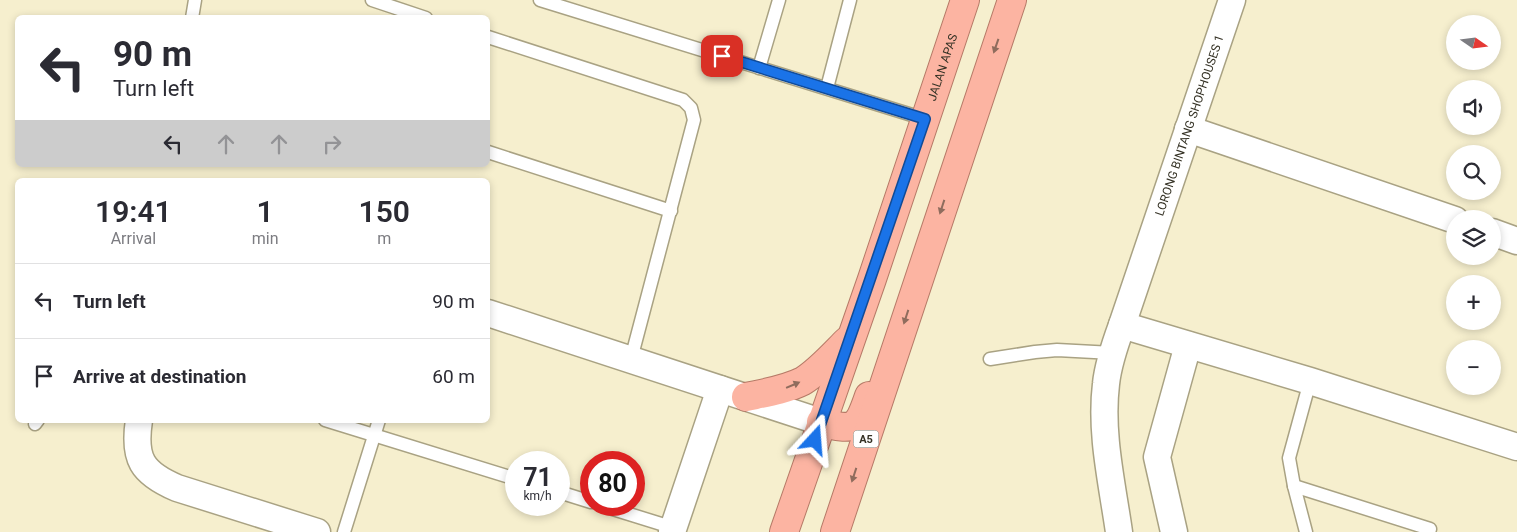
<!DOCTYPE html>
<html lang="en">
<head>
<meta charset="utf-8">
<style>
  :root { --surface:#fff; --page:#f2f2f3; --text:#2b2b33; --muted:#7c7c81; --line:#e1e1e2 }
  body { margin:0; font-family:Roboto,sans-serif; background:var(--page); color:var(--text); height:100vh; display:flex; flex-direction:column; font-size:19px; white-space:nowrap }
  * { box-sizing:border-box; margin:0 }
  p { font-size:16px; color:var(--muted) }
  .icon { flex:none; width:28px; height:28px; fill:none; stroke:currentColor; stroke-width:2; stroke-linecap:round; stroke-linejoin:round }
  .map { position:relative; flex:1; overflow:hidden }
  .details { position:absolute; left:15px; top:178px; width:475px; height:245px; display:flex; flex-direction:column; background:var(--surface); border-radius:8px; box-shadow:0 2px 8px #0003 }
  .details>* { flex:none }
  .guide { position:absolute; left:15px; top:15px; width:475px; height:152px; border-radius:8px; box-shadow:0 2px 8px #0003; background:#fff; color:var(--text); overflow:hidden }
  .needle { width:32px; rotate:104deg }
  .fabs { position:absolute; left:1446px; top:15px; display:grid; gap:10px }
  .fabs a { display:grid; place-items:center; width:55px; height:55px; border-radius:50%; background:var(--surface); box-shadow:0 2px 8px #0003; font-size:25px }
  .speed { position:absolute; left:505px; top:451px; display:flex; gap:10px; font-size:25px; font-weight:700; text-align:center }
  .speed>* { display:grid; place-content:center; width:65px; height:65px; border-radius:50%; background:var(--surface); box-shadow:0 2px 8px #0003; line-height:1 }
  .speed small { font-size:12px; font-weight:400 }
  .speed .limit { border:8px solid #d22; background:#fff; color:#111 }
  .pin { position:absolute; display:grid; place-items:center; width:42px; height:42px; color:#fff; margin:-21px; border-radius:10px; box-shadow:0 2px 8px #0006 }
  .me { position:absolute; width:55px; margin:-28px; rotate:19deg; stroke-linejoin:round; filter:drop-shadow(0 0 4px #0008) }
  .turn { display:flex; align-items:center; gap:18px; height:105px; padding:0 15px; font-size:22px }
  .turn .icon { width:65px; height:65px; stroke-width:2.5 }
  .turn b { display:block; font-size:35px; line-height:42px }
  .lanes { display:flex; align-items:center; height:48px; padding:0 15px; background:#0003; justify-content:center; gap:25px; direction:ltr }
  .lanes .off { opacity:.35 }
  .eta { display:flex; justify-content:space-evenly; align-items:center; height:85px; text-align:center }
  .eta b { font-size:30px; font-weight:600; line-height:35px }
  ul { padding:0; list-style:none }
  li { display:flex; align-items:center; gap:15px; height:75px; padding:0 15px; border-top:1px solid var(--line) }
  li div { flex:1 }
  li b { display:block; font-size:19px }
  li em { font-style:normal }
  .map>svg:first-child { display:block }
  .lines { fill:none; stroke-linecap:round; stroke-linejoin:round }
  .service-casing { stroke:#a9a283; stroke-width:15 }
  .minor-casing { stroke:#a9a283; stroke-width:29 }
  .trunk-casing { stroke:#b67a67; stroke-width:30 }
  .service { stroke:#fff; stroke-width:12 }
  .minor { stroke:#fff; stroke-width:26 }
  .trunk { stroke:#fcb4a2; stroke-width:28 }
  .oneway { fill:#8f6c5d }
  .route-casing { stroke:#114b97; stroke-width:12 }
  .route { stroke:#1a73e8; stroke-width:9 }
  .labels { text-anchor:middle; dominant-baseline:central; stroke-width:4; stroke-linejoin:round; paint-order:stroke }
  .shield { fill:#fff; stroke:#727066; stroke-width:1 }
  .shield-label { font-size:11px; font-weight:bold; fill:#353225 }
  .street-label { font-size:12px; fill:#353225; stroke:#fff }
</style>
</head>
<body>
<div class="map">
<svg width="1517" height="532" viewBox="0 0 1517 532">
  <rect width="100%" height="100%" fill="#f6efce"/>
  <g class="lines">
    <g class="service-casing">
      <g id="service">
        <polyline points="372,0 426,18"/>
        <polyline points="540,0 925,119"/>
        <polyline points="192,18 195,0"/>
        <polyline points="488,37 683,100 691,108 694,120 631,359"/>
        <polyline points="759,68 779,0"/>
        <polyline points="827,88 850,0"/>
        <polyline points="488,152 671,211"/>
        <polyline points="990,359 1035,352 1057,350 1113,353"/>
        <polyline points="325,420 516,479"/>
        <polyline points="35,424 38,420"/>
        <polyline points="1294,486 1430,529 1429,532"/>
        <polyline points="559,492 591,502"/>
        <polyline points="600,505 674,528"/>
        <polyline points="344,532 379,420"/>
        <polyline points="1306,532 1294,486 1289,458 1310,381"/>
      </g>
    </g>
    <g class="minor-casing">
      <g id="minor">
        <polyline points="1188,129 1455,220"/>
        <polyline points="1492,232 1517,241"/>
        <polyline points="488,313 821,422"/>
        <polyline points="1122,325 1310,381 1517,447"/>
        <path d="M139,420C133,459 142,473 177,488L317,532"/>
        <polyline points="672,532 720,389"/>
        <path id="s1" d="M1119,532C1112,483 1100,433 1106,384C1108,364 1115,344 1122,325L1232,0"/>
        <polyline points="1174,532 1157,457 1188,345"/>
      </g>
    </g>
    <g class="trunk-casing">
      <g id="trunk">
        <path d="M746,397C765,393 785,390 803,381C819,371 833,355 847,341"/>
        <path d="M821,422C855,432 858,428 869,396"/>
        <path id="s2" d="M784,532L872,279L965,0"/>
        <polyline points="835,532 1012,0"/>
      </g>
    </g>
    <use href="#service" class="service"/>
    <use href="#minor" class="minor"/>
    <use href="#trunk" class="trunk"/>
  </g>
  <defs><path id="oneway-solid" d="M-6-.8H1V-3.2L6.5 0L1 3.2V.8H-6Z" transform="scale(1.25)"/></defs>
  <g class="oneway">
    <use href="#oneway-solid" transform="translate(996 46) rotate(109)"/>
    <use href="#oneway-solid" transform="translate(942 207) rotate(108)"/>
    <use href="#oneway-solid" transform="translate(906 317) rotate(108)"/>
    <use href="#oneway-solid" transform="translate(793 385) rotate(-23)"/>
    <use href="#oneway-solid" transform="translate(854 475) rotate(108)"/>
  </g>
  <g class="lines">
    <g class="route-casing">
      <polyline id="route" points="722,56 925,119 815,440"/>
    </g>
    <use href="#route" class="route"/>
  </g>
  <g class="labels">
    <rect class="shield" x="853.5" y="430.5" width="25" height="17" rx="4"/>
    <g class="shield-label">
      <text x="866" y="439">A5</text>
    </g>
    <g class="street-label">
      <text stroke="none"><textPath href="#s2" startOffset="491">JALAN APAS</textPath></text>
      <text stroke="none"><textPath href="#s1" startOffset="421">LORONG BINTANG SHOPHOUSES 1</textPath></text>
    </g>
  </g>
</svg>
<div class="fabs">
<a><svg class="needle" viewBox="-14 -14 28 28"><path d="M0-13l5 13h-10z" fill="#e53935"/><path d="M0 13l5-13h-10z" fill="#7c7c81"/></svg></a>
<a><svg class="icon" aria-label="sound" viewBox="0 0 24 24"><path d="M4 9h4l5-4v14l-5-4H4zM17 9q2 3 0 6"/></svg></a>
<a><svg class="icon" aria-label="search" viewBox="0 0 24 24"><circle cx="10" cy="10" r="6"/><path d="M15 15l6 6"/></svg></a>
<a><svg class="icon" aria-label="layers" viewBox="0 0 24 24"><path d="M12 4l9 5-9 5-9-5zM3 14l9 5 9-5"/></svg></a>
<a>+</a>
<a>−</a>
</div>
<div class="speed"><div>71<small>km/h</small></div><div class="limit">80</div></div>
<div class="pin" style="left:722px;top:56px;background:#d93025"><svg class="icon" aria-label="arrive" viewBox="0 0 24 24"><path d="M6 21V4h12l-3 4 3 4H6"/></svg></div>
<svg class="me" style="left:815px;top:440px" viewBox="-20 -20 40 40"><path d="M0-17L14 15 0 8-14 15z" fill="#1a73e8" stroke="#fff" stroke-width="4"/></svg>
<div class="guide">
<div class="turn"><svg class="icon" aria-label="left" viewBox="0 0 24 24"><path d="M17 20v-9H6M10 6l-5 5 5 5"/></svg><div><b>90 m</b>Turn left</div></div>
<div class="lanes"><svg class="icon" aria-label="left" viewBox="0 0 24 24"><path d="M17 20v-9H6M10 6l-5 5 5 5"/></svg><svg class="icon off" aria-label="ahead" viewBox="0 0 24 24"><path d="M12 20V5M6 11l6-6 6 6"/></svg><svg class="icon off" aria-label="ahead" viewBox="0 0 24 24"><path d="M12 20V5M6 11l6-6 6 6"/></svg><svg class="icon off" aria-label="right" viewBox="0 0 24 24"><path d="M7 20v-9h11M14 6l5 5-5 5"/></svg></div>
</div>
<section class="details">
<div class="eta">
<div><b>19:41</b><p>Arrival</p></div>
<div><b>1</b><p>min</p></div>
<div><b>150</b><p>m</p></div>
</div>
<ul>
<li><svg class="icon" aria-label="left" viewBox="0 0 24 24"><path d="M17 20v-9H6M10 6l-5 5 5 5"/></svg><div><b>Turn left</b></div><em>90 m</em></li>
<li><svg class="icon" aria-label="arrive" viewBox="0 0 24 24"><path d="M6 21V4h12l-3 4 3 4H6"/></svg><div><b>Arrive at destination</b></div><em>60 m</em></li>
</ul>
</section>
</div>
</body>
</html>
